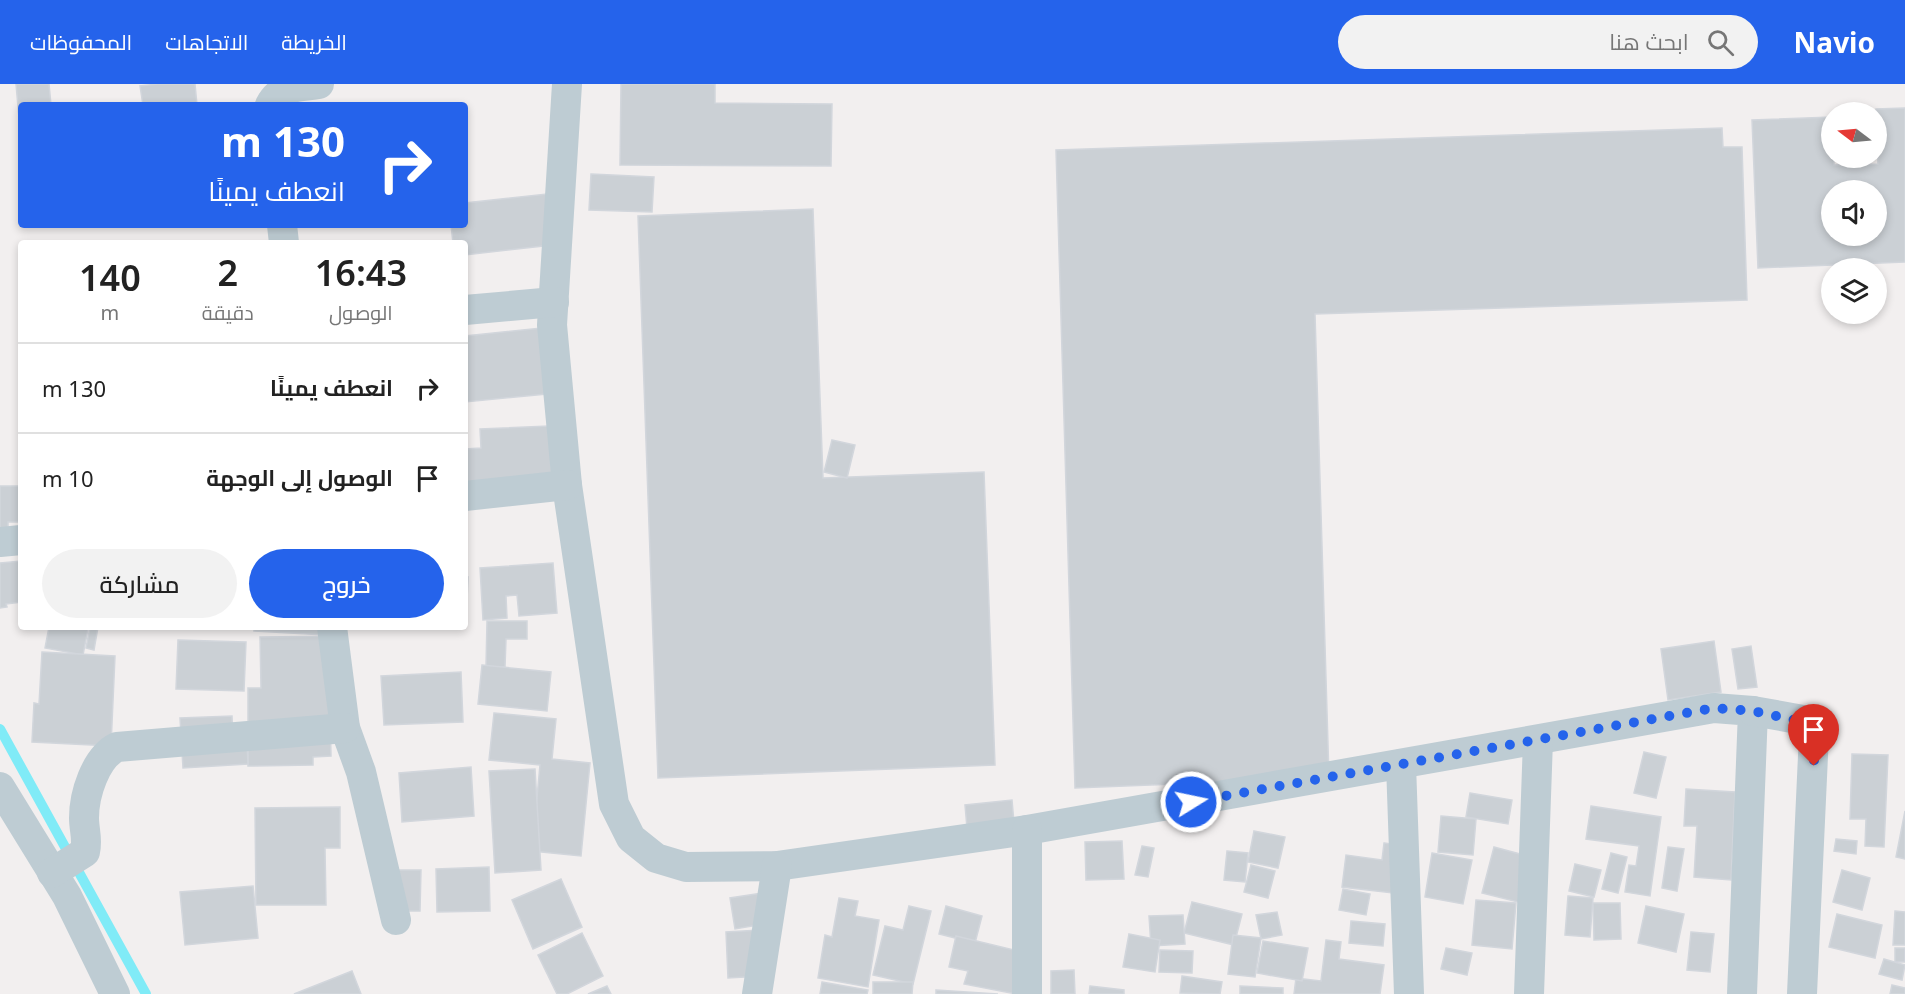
<!DOCTYPE html>
<html lang="ar">
<head>
<meta charset="utf-8">
<style>
  :root { --surface:#fff; --page:#f2f2f2; --text:#222; --muted:#767676; --line:#e0e0e0; --accent:#2563eb }
  body { margin:0; font-family:"Noto Sans",Cairo,sans-serif; background:var(--page); color:var(--text); direction:rtl; height:100vh; display:flex; flex-direction:column; font-size:22px; white-space:nowrap }
  * { box-sizing:border-box; margin:0 }
  p { font-size:20px; color:var(--muted) }
  .icon { flex:none; width:33px; height:33px; fill:none; stroke:currentColor; stroke-width:2; stroke-linecap:round; stroke-linejoin:round }
  .map { position:relative; flex:1; overflow:hidden; direction:ltr }
  .panel { position:absolute; left:18px; top:156px; width:450px; height:390px; display:flex; flex-direction:column; background:var(--surface); border-radius:6px; box-shadow:0 3px 9px #0003; direction:rtl }
  .panel>* { flex:none }
  .hud { position:absolute; left:18px; top:18px; width:450px; height:126px; border-radius:6px; box-shadow:0 3px 9px #0003; direction:rtl; background:#2563eb; color:#fff; overflow:hidden }
  .needle { width:39px; rotate:286deg }
  .controls { position:absolute; left:1821px; top:18px; display:grid; gap:12px }
  .controls a { display:grid; place-items:center; width:66px; height:66px; border-radius:50%; background:var(--surface); box-shadow:0 3px 9px #0003; font-size:30px }
  .pin { position:absolute; display:grid; place-items:center; width:51px; height:51px; color:#fff; margin:-62px -26px; border-radius:50% 50% 50% 0; rotate:-45deg; box-shadow:0 0 6px #0007 }
  .pin .icon { rotate:45deg }
  .me { position:absolute; width:66px; margin:-33px; rotate:80deg; stroke-linejoin:round; filter:drop-shadow(0 0 4px #0008) }
  .turn { display:flex; align-items:center; gap:21px; height:126px; padding:0 24px; font-size:27px }
  .turn .icon { width:78px; height:78px; stroke-width:2.5 }
  .turn b { display:block; font-size:42px; line-height:51px }
  .eta { display:flex; justify-content:space-evenly; align-items:center; height:102px; text-align:center }
  .eta b { font-size:36px; font-weight:600; line-height:42px }
  .button { display:flex; gap:12px; margin-top:auto; padding:12px 24px }
  .button a { flex:1; height:69px; border-radius:36px; background:var(--accent); color:#fff; font-size:24px; font-weight:600; line-height:69px; text-align:center }
  .button a+a { background:var(--page); color:var(--text) }
  ul { padding:0; list-style:none }
  li { display:flex; align-items:center; gap:18px; height:90px; padding:0 24px; border-top:2px solid var(--line) }
  li div { flex:1 }
  li b { display:block; font-size:22px }
  li em { font-style:normal }
  header { display:flex; align-items:center; gap:36px; box-sizing:border-box; height:84px; padding:0 30px; background:var(--accent); color:#fff }
  header strong { font-size:28px }
  nav { display:flex; gap:33px; margin-inline-start:auto; font-size:21px }
  .search { width:420px; height:54px; background:var(--page); display:flex; align-items:center; gap:15px; box-sizing:border-box; padding:0 21px; border-radius:33px; color:var(--muted); font-size:22px }
  .map>svg:first-child { display:block }
  .lines { fill:none; stroke-linecap:round; stroke-linejoin:round }
  .stream { stroke:#80ebf7; stroke-width:10 }
  .building { fill:#cbd0d5; stroke:#d2d6dc; stroke-width:1.5; fill-rule:evenodd }
  .minor { stroke:#beccd3; stroke-width:30 }
  .route { stroke:#2563eb; stroke-width:10; stroke-dasharray:0 18 }
</style>
</head>
<body>
<header>
<strong>Navio</strong>
<div class="search"><svg class="icon" aria-label="search" viewBox="0 0 24 24"><circle cx="10" cy="10" r="6"/><path d="M15 15l6 6"/></svg>ابحث هنا</div>
<nav><a>الخريطة</a><a>الاتجاهات</a><a>المحفوظات</a></nav>
</header>
<div class="map">
<svg width="1905" height="910" viewBox="0 0 1905 910">
  <rect width="100%" height="100%" fill="#f2efef"/>
  <g class="lines">
    <polyline class="stream" points="0,645 146,910"/>
  </g>
  <g class="building">
    <polygon points="16,0 49,0 51,21 21,21 21,57"/>
    <polygon points="157,0 195,0 197,21 143,21 140,2"/>
    <polygon points="621,0 715,0 715,19 832,20 831,82 620,81"/>
    <path d="M1905,24V178L1758,184L1752,36L1832,33L1834,81L1878,80L1876,25ZM1832,106H1876V152H1832Z"/>
    <polygon points="1722,44 1723,63 1742,63 1747,216 1315,230 1329,694 1075,704 1056,66"/>
    <polygon points="591,90 654,93 652,128 589,126"/>
    <polygon points="547,110 552,161 465,171 465,159 453,159 451,141 465,141 465,119"/>
    <polygon points="813,125 823,394 984,388 995,681 658,694 638,132"/>
    <polygon points="551,243 557,309 465,318 465,252"/>
    <polygon points="549,342 552,394 465,399 465,365 481,364 480,345"/>
    <polygon points="832,356 855,361 847,394 824,388"/>
    <polygon points="0,402 21,402 21,438 8,438 8,455 0,455"/>
    <polygon points="21,477 21,518 6,520 7,523 0,524 0,479"/>
    <polygon points="553,479 557,529 519,532 517,511 506,512 507,534 483,536 480,484"/>
    <polygon points="465,493 468,493 466,539 465,539"/>
    <polygon points="487,537 527,537 527,555 506,555 505,583 486,583"/>
    <polygon points="49,543 88,545 83,571 45,564"/>
    <polygon points="90,543 98,543 94,566 86,564"/>
    <polygon points="254,543 343,543 342,552 254,547"/>
    <polygon points="347,552 330,627 331,672 313,673 313,681 248,682 248,604 261,604 260,553"/>
    <polygon points="178,556 246,558 244,607 176,605"/>
    <polygon points="1714,557 1721,608 1668,616 1661,565"/>
    <polygon points="1751,562 1757,603 1738,605 1732,565"/>
    <polygon points="42,568 115,572 111,662 32,658 34,619 39,620"/>
    <polygon points="482,581 551,588 547,627 478,620"/>
    <polygon points="461,588 463,638 384,641 381,592"/>
    <polygon points="494,629 556,635 552,675 590,679 581,772 532,767 540,681 489,676"/>
    <polygon points="232,632 233,658 247,657 248,680 183,684 180,634"/>
    <polygon points="1644,668 1666,673 1656,714 1634,709"/>
    <polygon points="1852,670 1888,671 1884,763 1865,762 1866,735 1850,735"/>
    <polygon points="471,683 474,732 402,738 399,689"/>
    <polygon points="535,685 541,786 495,789 489,687"/>
    <polygon points="1686,705 1735,708 1731,796 1694,793 1697,742 1684,742"/>
    <polygon points="1470,709 1512,716 1508,740 1466,733"/>
    <polygon points="1012,716 1014,739 967,744 965,721"/>
    <polygon points="1591,722 1661,733 1650,812 1625,808 1629,781 1636,782 1639,762 1586,755"/>
    <polygon points="340,723 340,764 325,764 326,821 256,821 255,724"/>
    <polygon points="1905,727 1905,775 1896,773"/>
    <polygon points="1441,732 1476,735 1473,771 1438,768"/>
    <polygon points="1254,747 1285,753 1278,784 1248,778"/>
    <polygon points="1836,755 1857,757 1856,770 1834,767"/>
    <polygon points="1122,757 1124,795 1086,796 1085,758"/>
    <polygon points="1384,759 1399,761 1393,809 1342,803 1346,771 1382,776"/>
    <polygon points="1142,762 1154,764 1148,793 1135,791"/>
    <polygon points="1494,763 1546,777 1534,822 1482,809"/>
    <polygon points="1668,763 1684,765 1677,807 1662,804"/>
    <polygon points="1227,767 1248,769 1245,798 1224,796"/>
    <polygon points="1432,769 1472,776 1463,820 1425,813"/>
    <polygon points="1611,769 1627,773 1618,809 1602,805"/>
    <polygon points="1575,780 1601,786 1594,813 1569,807"/>
    <polygon points="1251,781 1275,787 1268,814 1244,808"/>
    <polygon points="489,783 490,827 437,828 436,785"/>
    <polygon points="392,786 421,786 420,827 391,827"/>
    <polygon points="1842,786 1870,794 1862,826 1833,818"/>
    <polygon points="561,795 582,843 533,865 512,816"/>
    <polygon points="253,802 258,854 185,861 180,808"/>
    <polygon points="1343,805 1370,810 1366,831 1339,826"/>
    <polygon points="776,807 781,837 735,845 730,814"/>
    <polygon points="1568,812 1593,814 1590,853 1565,851"/>
    <polygon points="839,814 858,817 855,832 879,836 868,903 818,894 825,851 832,853"/>
    <polygon points="1476,816 1516,819 1512,865 1472,861"/>
    <polygon points="1192,818 1242,830 1234,861 1184,849"/>
    <polygon points="1593,819 1620,819 1621,855 1594,856"/>
    <polygon points="909,822 931,827 913,900 873,891 885,842 903,846"/>
    <polygon points="946,822 982,832 975,859 939,850"/>
    <polygon points="1646,822 1684,830 1676,868 1638,859"/>
    <polygon points="1895,827 1905,828 1905,861 1893,861"/>
    <polygon points="1277,828 1282,851 1261,855 1256,831"/>
    <polygon points="1837,830 1882,841 1875,874 1829,863"/>
    <polygon points="1183,831 1185,860 1151,862 1149,832"/>
    <polygon points="1351,837 1385,840 1383,862 1349,859"/>
    <polygon points="760,846 762,892 728,894 726,848"/>
    <polygon points="1691,848 1714,850 1710,888 1687,886"/>
    <polygon points="582,849 603,892 567,910 557,910 538,871"/>
    <polygon points="1129,850 1160,856 1155,888 1123,883"/>
    <polygon points="1233,851 1261,854 1255,893 1228,890"/>
    <polygon points="956,852 1026,869 1016,910 964,900 968,887 949,883"/>
    <polygon points="1326,856 1341,858 1339,875 1384,881 1380,910 1294,910 1296,894 1321,897"/>
    <polygon points="1263,857 1308,864 1302,897 1257,889"/>
    <polygon points="1446,864 1472,869 1467,891 1441,885"/>
    <rect x="1895" y="864" width="10" height="14"/>
    <polygon points="1160,866 1193,867 1192,889 1159,888"/>
    <polygon points="1884,875 1905,881 1902,896 1879,890"/>
    <polygon points="1074,886 1075,910 1051,910 1051,887"/>
    <polygon points="352,887 361,910 294,910"/>
    <polygon points="1182,892 1222,898 1220,910 1180,909"/>
    <polygon points="822,898 868,906 867,910 820,910"/>
    <polygon points="873,898 913,898 912,910 873,910"/>
    <polygon points="1892,901 1905,904 1905,910 1890,910"/>
    <polygon points="607,902 611,910 588,910"/>
    <polygon points="1090,902 1124,906 1124,910 1089,910"/>
    <polygon points="1240,902 1283,904 1283,910 1240,910"/>
    <polygon points="936,906 998,910 936,910"/>
  </g>
  <g class="lines">
    <g class="minor">
      <polyline points="567,0 552,241 567,401 614,720 631,754 656,774 686,783 777,782 1027,746 1714,624 1753,627 1742,910"/>
      <path d="M270,21C280,1 300,3 319,0"/>
      <polyline points="282,141 284,159"/>
      <polyline points="465,226 554,218"/>
      <polyline points="465,412 567,401"/>
      <polyline points="0,458 21,456"/>
      <polyline points="332,543 345,644 361,688 396,836"/>
      <polyline points="1753,627 1803,636 1813,643 1814,650 1802,910"/>
      <polyline points="1401,680 1409,910"/>
      <polyline points="0,703 67,812 115,910"/>
      <path d="M52,789L85,768C88,755 84,746 84,734C84,711 95,674 117,663L345,644"/>
      <polyline points="757,910 777,782"/>
      <polyline points="1027,910 1027,746"/>
      <polyline points="1529,910 1538,656"/>
    </g>
  </g>
  <g class="lines">
    <polyline class="route" points="1191,718 1714,624 1753,627 1809,639 1814,650 1814,682"/>
  </g>
</svg>
<div class="controls">
<a><svg class="needle" viewBox="-14 -14 28 28"><path d="M0-13l5 13h-10z" fill="#e53935"/><path d="M0 13l5-13h-10z" fill="#767676"/></svg></a>
<a><svg class="icon" aria-label="sound" viewBox="0 0 24 24"><path d="M4 9h4l5-4v14l-5-4H4zM17 9q2 3 0 6"/></svg></a>
<a><svg class="icon" aria-label="layers" viewBox="0 0 24 24"><path d="M12 4l9 5-9 5-9-5zM3 14l9 5 9-5"/></svg></a>
</div>
<div class="pin" style="left:1814px;top:682px;background:#d93025"><svg class="icon" aria-label="arrive" viewBox="0 0 24 24"><path d="M6 21V4h12l-3 4 3 4H6"/></svg></div>
<svg class="me" style="left:1191px;top:718px" viewBox="-20 -20 40 40"><circle r="17" fill="#2563eb" stroke="#fff" stroke-width="3"/><path d="M0-11L8 9 0 5-8 9z" fill="#fff"/></svg>
<div class="hud">
<div class="turn"><svg class="icon" aria-label="right" viewBox="0 0 24 24"><path d="M7 20v-9h11M14 6l5 5-5 5"/></svg><div><b>130 m</b>انعطف يمينًا</div></div>
</div>
<section class="panel">
<div class="eta">
<div><b>16:43</b><p>الوصول</p></div>
<div><b>2</b><p>دقيقة</p></div>
<div><b>140</b><p>m</p></div>
</div>
<ul>
<li><svg class="icon" aria-label="right" viewBox="0 0 24 24"><path d="M7 20v-9h11M14 6l5 5-5 5"/></svg><div><b>انعطف يمينًا</b></div><em>130 m</em></li>
<li><svg class="icon" aria-label="arrive" viewBox="0 0 24 24"><path d="M6 21V4h12l-3 4 3 4H6"/></svg><div><b>الوصول إلى الوجهة</b></div><em>10 m</em></li>
</ul>
<div class="button"><a>خروج</a><a>مشاركة</a></div>
</section>
</div>
</body>
</html>
